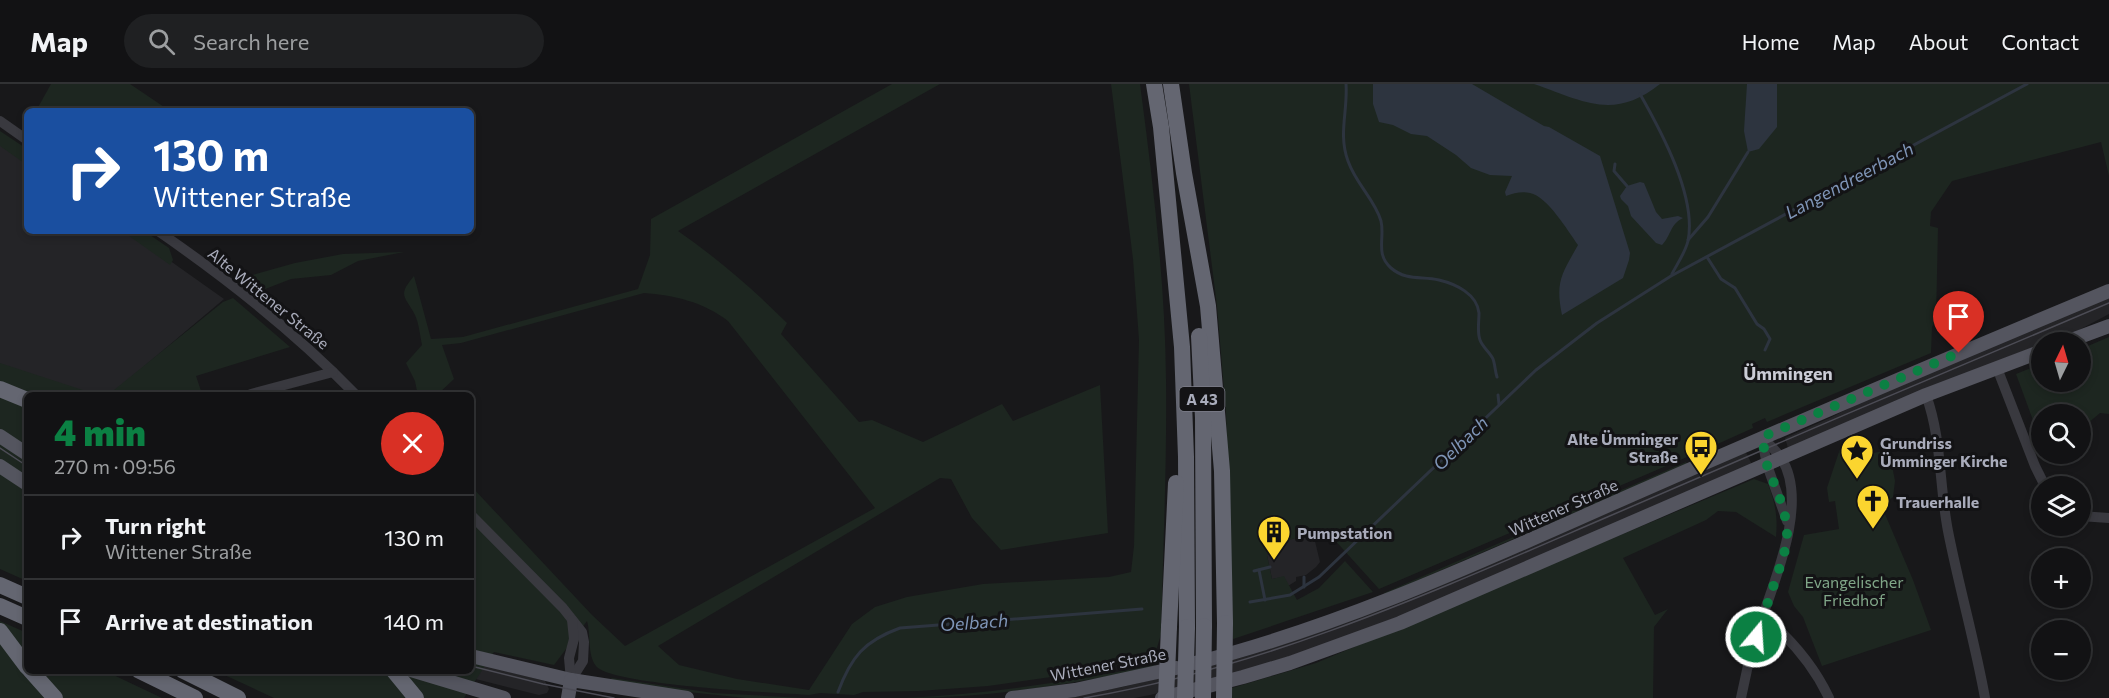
<!DOCTYPE html>
<html lang="en">
<head>
<meta charset="utf-8">
<style>
  :root { --surface:#121214; --page:#1f2022; --text:#f1f3f6; --muted:#9c9ea0; --line:#313234; --accent:#0b8043 }
  body { margin:0; font-family:Commissioner,sans-serif; background:var(--page); color:var(--text); height:100vh; display:flex; flex-direction:column; font-size:22px; white-space:nowrap }
  * { box-sizing:border-box; margin:0 }
  p { font-size:20px; color:var(--muted) }
  .icon { flex:none; width:33px; height:33px; fill:none; stroke:currentColor; stroke-width:2; stroke-linecap:round; stroke-linejoin:round }
  .map { position:relative; flex:1; overflow:hidden }
  .panel { position:absolute; left:24px; top:308px; width:450px; height:282px; display:flex; flex-direction:column; background:var(--surface); border-radius:9px; box-shadow:0 3px 9px #0003,0 0 0 2px var(--line) }
  .panel>* { flex:none }
  .guide { position:absolute; left:24px; top:24px; width:450px; height:126px; border-radius:9px; box-shadow:0 3px 9px #0003,0 0 0 2px var(--line); background:#1a4fa0; color:#fff; overflow:hidden }
  .needle { width:39px; rotate:5deg }
  .tools { position:absolute; left:2031px; top:248px; display:grid; gap:12px }
  .tools a { display:grid; place-items:center; width:60px; height:60px; border-radius:50%; background:var(--surface); box-shadow:0 3px 9px #0003,0 0 0 2px var(--line); font-size:30px }
  .pin { position:absolute; display:grid; place-items:center; width:51px; height:51px; color:#fff; margin:-62px -26px; border-radius:50% 50% 50% 0; rotate:-45deg; box-shadow:0 0 6px #0007 }
  .pin .icon { rotate:45deg }
  .me { position:absolute; width:66px; margin:-33px; rotate:18deg; stroke-linejoin:round; filter:drop-shadow(0 0 4px #0008) }
  .turn { display:flex; align-items:center; gap:21px; height:126px; padding:0 30px; font-size:27px }
  .turn .icon { width:78px; height:78px; stroke-width:2.5 }
  .turn b { display:block; font-size:42px; line-height:51px }
  .round { display:grid; place-items:center; flex:none; width:63px; height:63px; border-radius:32px; background:var(--page) }
  .overview { display:flex; align-items:center; justify-content:space-between; height:102px; padding:0 30px }
  h1 { font-size:36px; font-weight:800; line-height:45px; color:var(--accent) }
  ul { padding:0; list-style:none }
  li { display:flex; align-items:center; gap:18px; height:84px; padding:0 30px; border-top:2px solid var(--line) }
  li div { flex:1 }
  li b { display:block; font-size:22px }
  li em { font-style:normal }
  header { display:flex; align-items:center; gap:36px; box-sizing:border-box; height:84px; padding:0 30px; background:var(--surface); border-bottom:2px solid var(--line) }
  header strong { font-size:28px }
  nav { display:flex; gap:33px; margin-inline-start:auto; font-size:21px }
  .search { width:420px; height:54px; background:var(--page); display:flex; align-items:center; gap:15px; box-sizing:border-box; padding:0 21px; border-radius:33px; color:var(--muted); font-size:22px }
  .map>svg:first-child { display:block }
  .built { fill:#242427 }
  .green { fill:#1d2620 }
  .water { fill:#2d343f }
  .lines { fill:none; stroke-linecap:round; stroke-linejoin:round }
  .stream { stroke:#2d343f; stroke-width:3 }
  .minor { stroke:#39393f; stroke-width:10 }
  .major { stroke:#54555f; stroke-width:14 }
  .highway { stroke:#646671; stroke-width:16 }
  .tram { stroke:#4c4c55; stroke-width:1.5 }
  .highway-bridge { stroke:#646671; stroke-width:16 }
  .route { stroke:#0b8043; stroke-width:10; stroke-dasharray:0 18 }
  .labels { text-anchor:middle; dominant-baseline:central; stroke-width:6; stroke-linejoin:round; paint-order:stroke }
  .shield { fill:#131315; stroke:#7c7e89; stroke-width:1.5 }
  .shield-label { font-size:15px; font-weight:bold; fill:#a9acbb }
  .street-label { font-size:16px; fill:#a9acbb; stroke:#131315 }
  .poi-label { font-size:16px; font-weight:bold; fill:#a9acbb; stroke:#131315; text-anchor:start }
  .park-label { font-size:16px; fill:#80a688; stroke:#131315 }
  .water-label { font-size:18px; font-style:italic; fill:#7f95b7; stroke:#131315 }
  .neighbourhood-label { font-size:18px; font-weight:bold; fill:#cbccd6; stroke:#131315 }
</style>
</head>
<body>
<header>
<strong>Map</strong>
<div class="search"><svg class="icon" aria-label="search" viewBox="0 0 24 24"><circle cx="10" cy="10" r="6"/><path d="M15 15l6 6"/></svg>Search here</div>
<nav><a>Home</a><a>Map</a><a>About</a><a>Contact</a></nav>
</header>
<div class="map">
<svg width="2109" height="614" viewBox="0 0 2109 614">
  <rect width="100%" height="100%" fill="#18181a"/>
  <g class="built">
    <polygon points="0,58 27,77 27,147 128,147 224,215 111,310 77,310 0,283"/>
    <polygon points="2109,213 2109,230 2077,247 2048,258 2042,258 2041,260 1942,299 1788,364 1785,354 1832,333 1863,317"/>
    <polygon points="1744,368 1747,370 1751,379 1749,382 1408,529 1315,564 1233,590 1150,611 1134,614 1058,614 1122,603 1194,586 1243,573 1313,550"/>
    <polygon points="1313,449 1320,478 1316,483 1306,491 1296,493 1296,497 1288,502 1283,493 1272,495 1267,471 1278,468 1277,459"/>
    <polygon points="471,578 545,597 549,605 547,609 539,611 464,592 471,586"/>
  </g>
  <g class="green">
    <polygon points="51,0 130,0 170,27 36,27"/>
    <path d="M892,0H940L678,147C717,174 753,205 787,239L781,250L859,338L872,336L923,358L1002,320L1013,337L1100,301L1108,449L1001,466L972,434L951,395L940,394L658,562L679,581L737,595L809,606L852,540L875,523L907,513L983,500L1109,493L1131,488L1134,462L1139,256L1133,175L1111,0H1140C1153,98 1165,197 1166,295C1167,380 1163,465 1161,550L1154,574L1072,590L988,602L919,607L863,608L854,611L820,609L809,611C779,609 609,601 596,582C587,570 591,550 587,537L554,581L494,568L464,614H274L216,587L471,586V402L592,531L625,562L875,424L728,237C704,218 673,211 644,209L461,259L442,261L454,295L438,310H414L417,307L415,297L406,279L422,261C420,251 419,240 415,231C405,212 397,212 414,192L431,255L463,253L638,205L650,171L651,135Z"/>
    <polygon points="1189,0 2109,0 2109,92 2101,58 1952,97 1931,128 1930,142 1938,144 1936,236 1932,243 1931,269 1767,338 1765,334 1752,340 1753,344 1722,358 1379,505 1332,453 1329,445 1277,459 1278,468 1267,471 1272,495 1284,492 1297,516 1319,504 1345,477 1373,508 1233,555 1226,329 1217,222"/>
    <polygon points="0,47 27,65 27,81 0,62"/>
    <polygon points="122,147 144,147 169,164 173,176 170,181"/>
    <polygon points="404,168 358,177 331,191 291,195 260,207 242,194 295,179 343,170"/>
    <polygon points="233,214 290,263 196,292 202,310 166,310 163,308 152,310 109,310 223,218"/>
    <polygon points="2109,253 2109,330 2100,329 2081,345 2080,330 2042,330 2041,358 2016,290 2041,280 2042,297 2080,297 2081,265"/>
    <polygon points="0,279 95,310 27,310 27,497 0,485"/>
    <polygon points="1840,365 1873,369 1889,366 1895,397 1893,413 1882,423 1913,496 1931,546 1822,582 1803,533 1794,522 1788,508 1804,451 1839,445 1835,417 1829,418 1827,404"/>
    <polygon points="1686,378 1687,380 1384,511 1384,509"/>
    <path d="M1754,395L1768,400C1775,418 1778,433 1776,453L1736,428L1718,427L1706,436L1623,474L1655,531L1668,525L1654,543L1653,614H1232V604L1316,579Z"/>
    <polygon points="0,537 27,549 27,586 105,587 162,614 0,614"/>
    <path d="M1155,581V583C1072,600 990,614 905,614C990,610 1072,597 1155,581Z"/>
    <polygon points="612,594 713,609 803,614 746,614 678,607 609,596"/>
  </g>
  <g class="water">
    <path d="M1373,0H1472L1518,27L1544,42L1549,43L1600,72L1630,169L1629,176L1623,194L1562,231C1555,197 1562,190 1578,161C1568,147 1547,112 1530,109C1522,107 1514,109 1506,112L1505,108L1512,92L1490,91L1471,84L1456,71L1427,52L1411,50L1393,41L1379,38L1373,20Z"/>
    <path d="M1534,0H1660C1614,37 1583,17 1534,0Z"/>
    <polygon points="1747,0 1777,0 1777,43 1759,65 1748,68 1744,47"/>
    <path d="M1640,98L1644,99L1656,128L1662,135L1678,132L1683,134C1670,140 1671,152 1662,161L1656,159L1631,132L1628,122L1621,115L1620,112L1627,102Z"/>
  </g>
  <g class="lines">
    <g class="stream">
      <path d="M1346,0C1348,27 1338,50 1348,77C1356,100 1375,116 1381,137C1385,154 1375,170 1391,184C1406,197 1422,192 1439,196C1456,200 1477,210 1479,229C1479,238 1477,248 1480,256C1483,264 1490,268 1493,275C1495,280 1495,287 1497,293"/>
      <path d="M1640,10C1661,47 1697,113 1688,157C1685,169 1677,180 1672,190"/>
      <polyline points="1615,80 1614,87 1627,102"/>
      <polyline points="1688,156 1708,133 1748,68"/>
      <polyline points="1707,173 1721,195 1735,204 1757,240 1764,245 1770,255 1765,266"/>
      <polyline points="1498,311 1499,320"/>
      <polyline points="1259,486 1265,516"/>
      <polyline points="1254,487 1270,483"/>
      <polyline points="1304,503 1304,493"/>
      <polyline points="1250,518 1290,511 1319,493 1536,286 1597,239 1671,192 2027,0"/>
      <path d="M838,608C851,573 864,557 900,544L1142,525"/>
    </g>
    <g class="minor">
      <polyline points="0,37 27,56"/>
      <path d="M158,147C229,196 295,248 355,310"/>
      <polyline points="1997,284 2035,382 2045,402"/>
      <polyline points="251,310 333,288"/>
      <path d="M1926,311C1942,355 1939,401 1948,447C1959,503 1975,558 1985,614"/>
      <polyline points="1762,355 1767,381 1787,437"/>
      <polyline points="471,431 563,524 582,548 584,558 583,577 571,596"/>
      <polyline points="2080,432 2109,434"/>
      <path d="M1763,532C1791,555 1813,580 1829,614"/>
      <polyline points="571,596 569,574 574,555 572,536"/>
      <path d="M1741,614C1745,593 1750,572 1756,551C1771,505 1811,419 1781,374C1776,366 1768,360 1762,353"/>
    </g>
    <g class="major">
      <polyline points="2066,258 2109,242"/>
      <polyline points="0,352 27,370"/>
      <polyline points="0,382 27,400"/>
      <polyline points="471,572 571,596 687,614"/>
      <path d="M1195,579C1350,540 1497,470 1643,406C1798,338 1953,272 2109,207"/>
      <polyline points="411,586 504,614"/>
      <polyline points="568,614 571,596"/>
      <polyline points="1012,614 1075,606 1176,584"/>
      <polyline points="1162,614 1243,593 1290,579 1400,539 1926,311 2042,267"/>
    </g>
    <g class="highway">
      <polyline points="1154,0 1161,43 1182,263 1186,373 1187,543"/>
      <polyline points="1171,0 1184,89 1208,222 1222,387 1225,539"/>
      <polyline points="1199,252 1203,334 1204,542"/>
      <polyline points="0,305 27,316"/>
      <polyline points="0,501 27,513"/>
      <polyline points="0,522 27,534"/>
      <polyline points="1169,543 1176,399"/>
      <polyline points="0,547 27,583"/>
      <polyline points="30,586 55,614"/>
      <polyline points="138,586 195,614"/>
      <polyline points="182,586 238,614"/>
      <polyline points="393,586 416,614"/>
    </g>
    <g class="tram">
      <polyline points="0,364 27,382"/>
      <polyline points="471,582 543,600 614,614"/>
      <path d="M1084,614C1267,583 1435,507 1605,434C1773,361 1940,290 2109,219"/>
    </g>
    <g class="highway-bridge">
      <polyline points="1166,614 1169,543"/>
      <polyline points="1185,614 1187,543"/>
      <polyline points="1203,614 1204,542"/>
      <polyline points="1224,614 1225,539"/>
    </g>
  </g>
  <g class="lines">
    <polyline class="route" points="1756,553 1784,471 1788,443 1780,415 1767,381 1762,353 1959,269"/>
  </g>
  <defs>
    <g id="bus-pin" transform="scale(1.725)"><path d="M0 17L-7.5 6A9.5 9.5 0 1 1 7.5 6Z" fill="#fbd52f" stroke="#131315"/><path d="M-5-6H5V4H4V6H2V4H-2V6H-4V4H-5ZM-3.5-4V0h7V-4ZM-3.5 1.2v1.5H-2V1.2ZM2 1.2v1.5H3.5V1.2Z" fill="#111"/></g>
    <g id="sight-pin" transform="scale(1.725)"><path d="M0 17L-7.5 6A9.5 9.5 0 1 1 7.5 6Z" fill="#fbd52f" stroke="#131315"/><path d="M0-6L1.8-2.2L6-1.7L2.9 1.2L3.7 5.4L0 3.3L-3.7 5.4L-2.9 1.2L-6-1.7L-1.8-2.2Z" fill="#111"/></g>
    <g id="church-pin" transform="scale(1.725)"><path d="M0 17L-7.5 6A9.5 9.5 0 1 1 7.5 6Z" fill="#fbd52f" stroke="#131315"/><path d="M-1.2-6h2.4v3.5h3.3v2.4h-3.3V6h-2.4V-.1h-3.3v-2.4h3.3Z" fill="#111"/></g>
    <g id="building-pin" transform="scale(1.725)"><path d="M0 17L-7.5 6A9.5 9.5 0 1 1 7.5 6Z" fill="#fbd52f" stroke="#131315"/><path d="M-4-6H4V6H1V3H-1V6H-4ZM-2.5-4.3h1.7v1.8h-1.7ZM.8-4.3h1.7v1.8H.8ZM-2.5-1h1.7V.8h-1.7ZM.8-1h1.7V.8H.8Z" fill="#111"/></g>
  </defs>
  <g fill-rule="evenodd">
    <use href="#bus-pin" x="1701" y="363"/>
    <use href="#sight-pin" x="1857" y="367"/>
    <use href="#church-pin" x="1873" y="417"/>
    <use href="#building-pin" x="1274" y="448"/>
  </g>
  <g class="labels">
    <rect class="shield" x="1179.5" y="303" width="45" height="24" rx="4.5"/>
    <g class="shield-label">
      <text x="1202" y="315">A 43</text>
    </g>
    <g class="street-label">
      <text transform="translate(269 214) rotate(39)">Alte Wittener Straße</text>
      <text transform="translate(1563 423) rotate(-24)">Wittener Straße</text>
      <text transform="translate(1108 580) rotate(-11)">Wittener Straße</text>
    </g>
    <g class="poi-label">
      <text x="1678" y="354" text-anchor="end">Alte Ümminger<tspan x="1678" dy="18">Straße</tspan></text>
      <text x="1880" y="358">Grundriss<tspan x="1880" dy="18">Ümminger Kirche</tspan></text>
      <text x="1896" y="417">Trauerhalle</text>
      <text x="1297" y="448">Pumpstation</text>
    </g>
    <g class="park-label">
      <text x="1854" y="497">Evangelischer<tspan x="1854" dy="18">Friedhof</tspan></text>
    </g>
    <g class="water-label">
      <text transform="translate(1849 96) rotate(-28)">Langendreerbach</text>
      <text transform="translate(1460 359) rotate(-44)">Oelbach</text>
      <text transform="translate(974 538) rotate(-4)">Oelbach</text>
    </g>
    <g class="neighbourhood-label">
      <text x="1788" y="289">Ümmingen</text>
    </g>
  </g>
</svg>
<div class="tools">
<a><svg class="needle" viewBox="-14 -14 28 28"><path d="M0-13l5 13h-10z" fill="#e53935"/><path d="M0 13l5-13h-10z" fill="#9c9ea0"/></svg></a>
<a><svg class="icon" aria-label="search" viewBox="0 0 24 24"><circle cx="10" cy="10" r="6"/><path d="M15 15l6 6"/></svg></a>
<a><svg class="icon" aria-label="layers" viewBox="0 0 24 24"><path d="M12 4l9 5-9 5-9-5zM3 14l9 5 9-5"/></svg></a>
<a>+</a>
<a>−</a>
</div>
<div class="pin" style="left:1959px;top:269px;background:#d93025"><svg class="icon" aria-label="arrive" viewBox="0 0 24 24"><path d="M6 21V4h12l-3 4 3 4H6"/></svg></div>
<svg class="me" style="left:1756px;top:553px" viewBox="-20 -20 40 40"><circle r="17" fill="#0b8043" stroke="#fff" stroke-width="3"/><path d="M0-11L8 9 0 5-8 9z" fill="#fff"/></svg>
<div class="guide">
<div class="turn"><svg class="icon" aria-label="right" viewBox="0 0 24 24"><path d="M7 20v-9h11M14 6l5 5-5 5"/></svg><div><b>130 m</b>Wittener Straße</div></div>
</div>
<section class="panel">
<div class="overview"><div><h1>4 min</h1><p>270 m · 09:56</p></div><a class="round" style="background:#d93025;color:#fff"><svg class="icon" aria-label="close" viewBox="0 0 24 24"><path d="M6 6l12 12M18 6L6 18"/></svg></a></div>
<ul>
<li><svg class="icon" aria-label="right" viewBox="0 0 24 24"><path d="M7 20v-9h11M14 6l5 5-5 5"/></svg><div><b>Turn right</b><p>Wittener Straße</p></div><em>130 m</em></li>
<li><svg class="icon" aria-label="arrive" viewBox="0 0 24 24"><path d="M6 21V4h12l-3 4 3 4H6"/></svg><div><b>Arrive at destination</b></div><em>140 m</em></li>
</ul>
</section>
</div>
</body>
</html>
